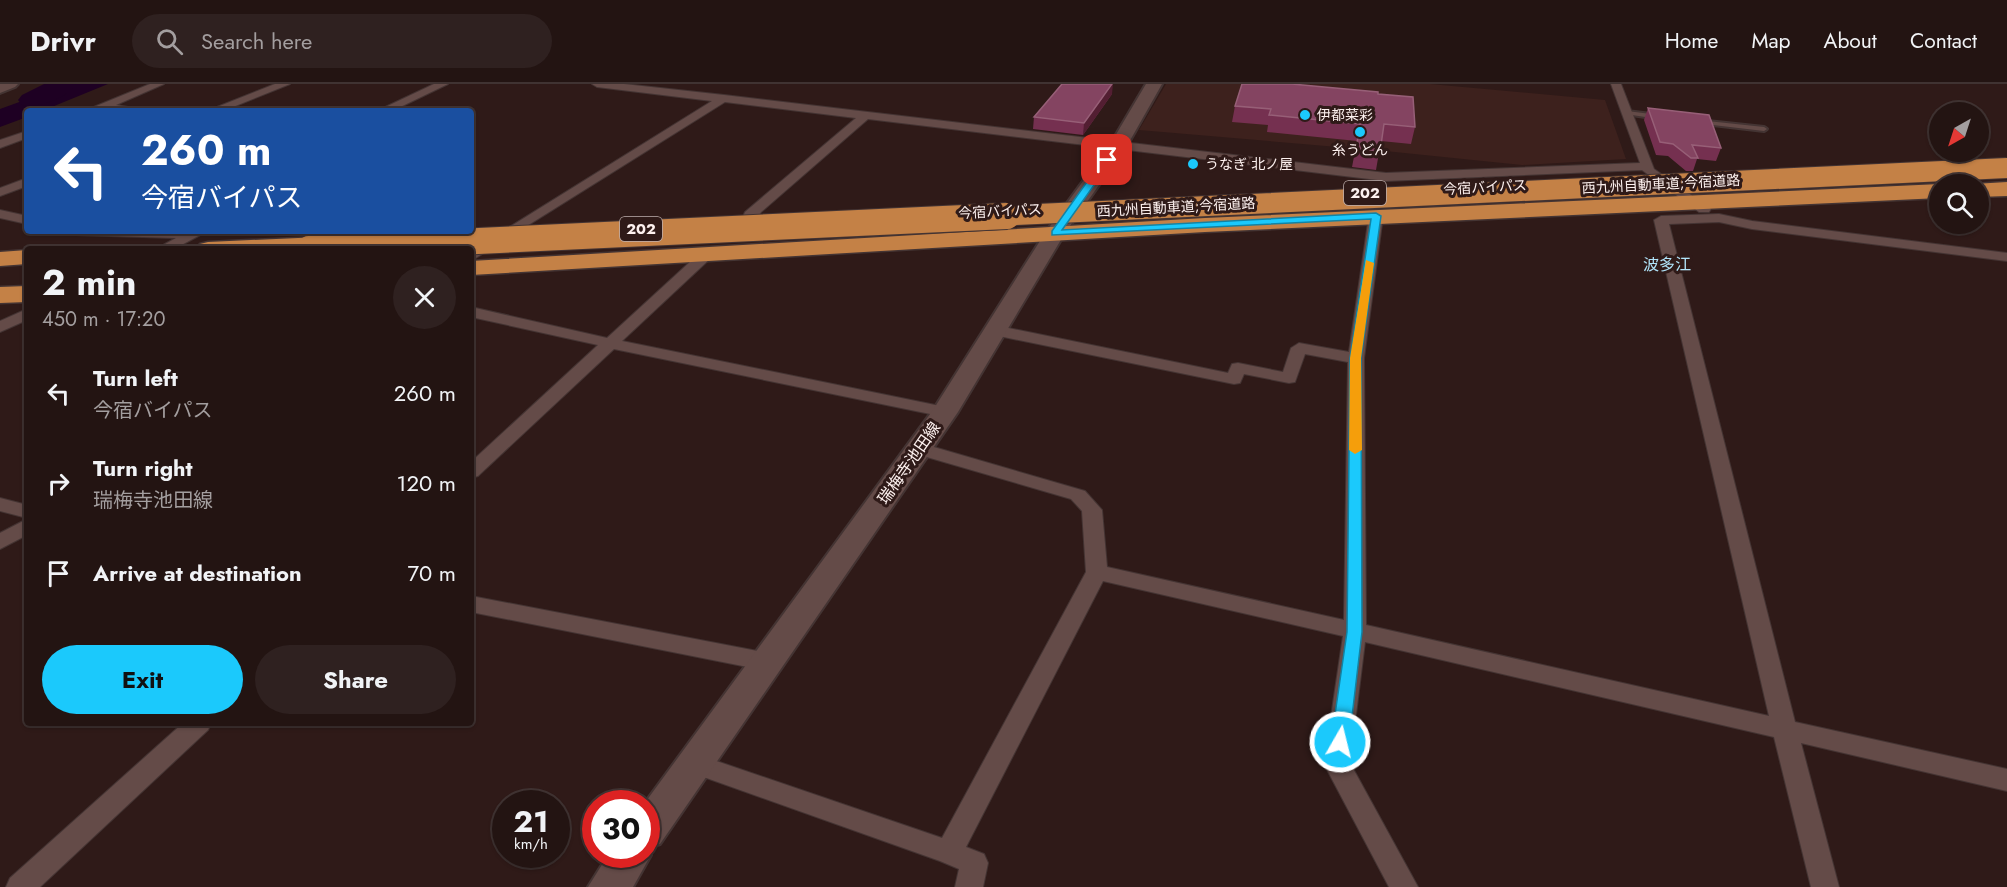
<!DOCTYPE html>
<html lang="en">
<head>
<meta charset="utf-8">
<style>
  :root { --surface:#231412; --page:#2f2120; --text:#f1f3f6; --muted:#a39e9f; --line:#403332; --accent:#1bc9fc }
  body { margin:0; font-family:Jost,"Noto Sans JP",sans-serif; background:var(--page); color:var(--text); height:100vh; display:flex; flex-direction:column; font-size:22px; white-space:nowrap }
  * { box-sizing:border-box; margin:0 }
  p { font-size:20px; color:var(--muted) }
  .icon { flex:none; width:33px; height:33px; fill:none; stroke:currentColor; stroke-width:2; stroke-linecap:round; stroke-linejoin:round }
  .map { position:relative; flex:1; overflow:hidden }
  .details { position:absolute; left:24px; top:162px; width:450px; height:480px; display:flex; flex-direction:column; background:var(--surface); border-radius:6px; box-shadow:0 2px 4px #0004,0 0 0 2px var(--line) }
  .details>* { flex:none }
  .hud { position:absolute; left:24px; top:24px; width:450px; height:126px; border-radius:6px; box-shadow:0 2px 4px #0004,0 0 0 2px var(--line); background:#1a4fa0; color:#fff; overflow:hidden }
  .needle { width:39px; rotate:219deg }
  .fabs { position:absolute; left:1929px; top:18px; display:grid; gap:12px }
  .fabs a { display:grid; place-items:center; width:60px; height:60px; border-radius:50%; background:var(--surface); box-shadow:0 2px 4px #0004,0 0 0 2px var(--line); font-size:30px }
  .speed { position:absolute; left:492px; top:706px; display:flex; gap:12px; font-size:30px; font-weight:700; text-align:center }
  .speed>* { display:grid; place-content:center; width:78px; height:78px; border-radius:50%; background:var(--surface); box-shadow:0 2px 4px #0004,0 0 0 2px var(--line); line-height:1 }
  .speed small { font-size:15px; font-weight:400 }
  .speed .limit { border:9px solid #d22; background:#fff; color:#111 }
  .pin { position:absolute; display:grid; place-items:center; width:51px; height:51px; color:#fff; margin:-26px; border-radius:12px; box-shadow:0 3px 9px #0006 }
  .me { position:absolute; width:66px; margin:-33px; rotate:8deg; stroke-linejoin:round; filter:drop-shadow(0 0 4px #0008) }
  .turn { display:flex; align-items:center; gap:21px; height:126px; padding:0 18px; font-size:27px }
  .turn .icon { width:78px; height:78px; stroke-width:2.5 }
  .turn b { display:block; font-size:42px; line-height:51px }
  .round { display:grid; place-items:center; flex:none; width:63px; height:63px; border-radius:32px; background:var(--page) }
  .headline { display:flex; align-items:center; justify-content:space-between; height:102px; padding:0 18px }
  h1 { font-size:36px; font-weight:700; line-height:45px }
  .button { display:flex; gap:12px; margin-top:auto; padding:12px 18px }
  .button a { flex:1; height:69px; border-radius:36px; background:var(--accent); color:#111; font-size:24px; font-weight:700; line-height:69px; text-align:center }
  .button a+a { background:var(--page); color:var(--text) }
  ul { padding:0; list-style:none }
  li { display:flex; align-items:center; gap:18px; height:90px; padding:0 18px }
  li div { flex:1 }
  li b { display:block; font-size:22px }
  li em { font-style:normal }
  header { display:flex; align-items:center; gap:36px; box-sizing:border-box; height:84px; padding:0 30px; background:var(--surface); border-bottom:2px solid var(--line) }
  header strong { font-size:28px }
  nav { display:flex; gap:33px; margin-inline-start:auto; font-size:21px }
  .search { width:420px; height:54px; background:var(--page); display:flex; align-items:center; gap:15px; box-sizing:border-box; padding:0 21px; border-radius:33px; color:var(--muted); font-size:22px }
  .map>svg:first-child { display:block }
  .built { fill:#3d211d }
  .water { fill:#1e0023 }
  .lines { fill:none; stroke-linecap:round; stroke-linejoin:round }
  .river { fill:#1e0023; fill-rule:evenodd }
  .lane-casing { stroke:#443433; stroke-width:4 }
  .street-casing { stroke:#443433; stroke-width:2 }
  .secondary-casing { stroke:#443433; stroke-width:4 }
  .highway-casing { stroke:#443433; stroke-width:3 }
  .lane { fill:#644b48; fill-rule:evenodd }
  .street { fill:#644b48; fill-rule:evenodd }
  .secondary { fill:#644b48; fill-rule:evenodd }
  .highway { fill:#c48146; fill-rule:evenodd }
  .highway-bridge-far1-casing { stroke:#443433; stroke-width:22; stroke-linecap:butt }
  .highway-bridge-casing { stroke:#443433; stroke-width:28; stroke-linecap:butt }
  .highway-bridge-far1 { stroke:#c48146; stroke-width:20 }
  .highway-bridge { stroke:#c48146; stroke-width:26 }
  .wall { fill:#753050 }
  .shaded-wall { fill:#531e32 }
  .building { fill:#844461; stroke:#975f77; stroke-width:1.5 }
  .route { fill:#1bc9fc; stroke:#1283a4; stroke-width:1.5 }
  .slow { fill:#f59e0b }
  .poi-dot { fill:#1bc9fc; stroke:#2f1a18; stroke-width:2 }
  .labels { text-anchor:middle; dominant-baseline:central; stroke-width:6; stroke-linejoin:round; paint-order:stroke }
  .far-poi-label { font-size:14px; fill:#fdf1ef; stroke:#2f1a18; text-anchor:start }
  .far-street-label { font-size:14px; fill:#fdf1ef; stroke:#2f1a18 }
  .shield { fill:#2f1a18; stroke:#bfb0ae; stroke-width:1.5 }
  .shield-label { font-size:15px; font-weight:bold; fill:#fdf1ef }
  .far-quarter-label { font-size:16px; fill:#b1e4f9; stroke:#2f1a18 }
  .street-label { font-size:16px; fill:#fdf1ef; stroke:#2f1a18 }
</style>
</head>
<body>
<header>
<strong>Drivr</strong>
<div class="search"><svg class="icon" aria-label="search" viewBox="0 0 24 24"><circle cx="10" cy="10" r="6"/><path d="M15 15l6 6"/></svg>Search here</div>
<nav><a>Home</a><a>Map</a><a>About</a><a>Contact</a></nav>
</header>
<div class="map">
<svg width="2007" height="803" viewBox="0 0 2007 803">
  <rect width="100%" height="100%" fill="#2f1a18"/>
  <polygon class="built" points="1166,0 1430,0 1605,16 1626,75 1522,81 1385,67 1139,46"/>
  <polygon class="water" points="69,0 108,0 42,27 27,27 27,33 0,43 0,25"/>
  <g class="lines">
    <path class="river" d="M44,0H76C67,14 38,25 22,21L18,16L22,11Z"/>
    <g class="lane-casing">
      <g id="lane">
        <polygon points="1627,27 1659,31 1662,33 1659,35 1625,30 1625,28"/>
        <polygon points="1698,36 1764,43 1767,45 1764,47 1696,39 1695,38"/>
      </g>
    </g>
    <g class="street-casing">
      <g id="street">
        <polygon points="150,0 164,0 116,21 140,25 142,27 84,27"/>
        <polygon points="275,0 290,0 223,27 207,27"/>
        <polygon points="434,0 448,0 392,27 377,27"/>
        <polygon points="592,0 624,0 724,11 1386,89 1640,79 1611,0 1621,0 1654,85 1711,125 1709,128 1699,128 1642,86 1386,97 868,35 761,128 752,143 747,144 740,140 745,128 856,34 725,18 471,177 471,167 712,17 597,3"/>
        <polygon points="27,47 27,54 0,64 0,56"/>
        <polygon points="27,94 27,102 0,112 0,104"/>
        <polygon points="0,126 27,132 27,140 0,134"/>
        <polygon points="1376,128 1383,132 1364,274 1366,541 1769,632 1654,136 1661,132 1719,130 1752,137 2007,169 2007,177 1752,145 1719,138 1669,140 1795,638 2007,685 2007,707 1801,659 1839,803 1811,803 1774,653 1365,558 1350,679 1418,803 1389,803 1324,680 1343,552 1103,497 966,763 984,770 988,779 983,803 955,803 959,785 940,777 684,686 680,679 684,672 693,669 942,754 1086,488 1082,427 1071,415 913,369 911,365 913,361 920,359 1085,407 1102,426 1107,483 1344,536 1348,278 1305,270 1295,298 1289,299 1244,290 1240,299 1234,300 994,251 986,246 994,241 1228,289 1232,280 1238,279 1283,288 1291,264 1299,259 1349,268 1369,132"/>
        <polygon points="68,147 200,147 202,150 174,165 156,165 176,154 75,151"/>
        <polygon points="708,165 713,166 715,169 713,172 622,257 945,323 951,324 954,328 951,332 945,333 614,265 478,392 471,394 471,378 598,261 471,233 471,223 607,254 703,166"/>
        <polygon points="27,225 27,236 0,248 0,237"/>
        <polygon points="0,414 27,421 27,434 0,427"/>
        <polygon points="27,435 27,451 0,465 0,449"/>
        <polygon points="471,512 768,569 776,572 780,578 776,584 768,587 471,528"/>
        <polygon points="183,639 211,639 208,646 40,803 6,803 10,794"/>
      </g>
    </g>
    <g class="secondary-casing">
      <g id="secondary">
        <polygon points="0,0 18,0 15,3 0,9"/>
        <polygon points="1146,0 1162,0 1128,60 1065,149 958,328 660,760 648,764 651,771 633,803 588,803 608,771 646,771 646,720 644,720 933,326 1045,149 1111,59"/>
      </g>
    </g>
    <g class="highway-casing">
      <g id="highway">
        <polygon points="2007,98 2007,112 1978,113 1978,100 1974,100"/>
        <polygon points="1940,100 1940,114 1205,148 471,191 471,177 1205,134"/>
        <polygon points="342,152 350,154 354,159 350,164 196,165 200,160 208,158"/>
        <polygon points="27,166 27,180 0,182 0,168"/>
        <polygon points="27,202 27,218 0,219 0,203"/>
      </g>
    </g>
    <use href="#lane" class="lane"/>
    <use href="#street" class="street"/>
    <use href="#secondary" class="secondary"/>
    <use href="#highway" class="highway"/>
    <g class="highway-bridge-far1-casing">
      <polyline id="highway-bridge-far1" points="975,133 2007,84"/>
    </g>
    <g class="highway-bridge-casing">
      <polyline id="highway-bridge" points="309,165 1007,132"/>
    </g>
    <use href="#highway-bridge-far1" class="highway-bridge-far1"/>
    <use href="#highway-bridge" class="highway-bridge"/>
  </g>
  <g class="wall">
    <polygon points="1112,10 1083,51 1033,45 1034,33"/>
    <polygon points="1378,10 1415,43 1411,60 1381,57 1376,86 1352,83 1357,57 1267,48 1268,41 1232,38 1235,22"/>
    <polygon points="1648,24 1721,64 1716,77 1697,75 1693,87 1686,87 1668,72 1656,71 1644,36"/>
  </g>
  <polygon class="shaded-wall" points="1113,0 1112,10 1083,51 1084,39"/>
  <g class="building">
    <polygon points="1062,0 1112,0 1084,39 1034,33"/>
    <polygon points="1242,0 1292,0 1378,8 1378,10 1413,13 1415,43 1384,40 1380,68 1356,65 1360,40 1269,31 1271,25 1235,22"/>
    <polygon points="1648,24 1709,31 1721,64 1692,61 1698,74 1691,74 1673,60 1660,58"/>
  </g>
  <polygon class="route" points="1107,73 1112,76 1062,146 1376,129 1381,132 1361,274 1362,548 1349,658 1346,663 1340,665 1334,663 1331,658 1347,548 1350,274 1371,135 1052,151 1052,147 1104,74"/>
  <polygon class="slow" points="1366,176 1374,179 1361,274 1362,366 1355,370 1349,366 1350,274"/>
  <g class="poi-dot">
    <circle cx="1305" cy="31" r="6"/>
    <circle cx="1360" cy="48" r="6"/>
    <circle cx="1193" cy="80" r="6"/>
  </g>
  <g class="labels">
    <g class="far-poi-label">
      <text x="1317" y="31">伊都菜彩</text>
      <text x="1360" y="66" text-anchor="middle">糸うどん</text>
      <text x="1205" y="80">うなぎ 北ノ屋</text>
    </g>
    <g class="far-street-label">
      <text transform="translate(1661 100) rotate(-3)">西九州自動車道;今宿道路</text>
      <text transform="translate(1485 103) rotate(-3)">今宿バイパス</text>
      <text transform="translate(1176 123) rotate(-3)">西九州自動車道;今宿道路</text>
      <text transform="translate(1000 127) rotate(-3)">今宿バイパス</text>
    </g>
    <g class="shield">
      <rect x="1344" y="97" width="42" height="24" rx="4.5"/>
      <rect x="620" y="133" width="42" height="24" rx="4.5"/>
    </g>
    <g class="shield-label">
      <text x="1365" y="109">202</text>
      <text x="641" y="145">202</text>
    </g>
    <g class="far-quarter-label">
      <text x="1667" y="180">波多江</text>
    </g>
    <g class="street-label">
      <text transform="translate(909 379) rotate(-55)">瑞梅寺池田線</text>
    </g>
  </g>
</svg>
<div class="fabs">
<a><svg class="needle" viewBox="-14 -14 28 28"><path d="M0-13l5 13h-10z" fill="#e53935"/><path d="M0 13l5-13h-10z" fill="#a39e9f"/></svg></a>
<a><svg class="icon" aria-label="search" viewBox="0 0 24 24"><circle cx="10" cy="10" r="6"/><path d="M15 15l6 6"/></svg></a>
</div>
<div class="speed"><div>21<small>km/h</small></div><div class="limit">30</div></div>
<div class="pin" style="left:1107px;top:76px;background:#d93025"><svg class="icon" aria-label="arrive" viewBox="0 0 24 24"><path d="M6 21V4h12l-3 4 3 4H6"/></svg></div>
<svg class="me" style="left:1340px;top:658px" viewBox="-20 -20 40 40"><circle r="17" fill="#1bc9fc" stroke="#fff" stroke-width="3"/><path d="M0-11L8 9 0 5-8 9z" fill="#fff"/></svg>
<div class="hud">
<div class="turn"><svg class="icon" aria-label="left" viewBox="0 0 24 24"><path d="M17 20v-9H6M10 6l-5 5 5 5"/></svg><div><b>260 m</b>今宿バイパス</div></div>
</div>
<section class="details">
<div class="headline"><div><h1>2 min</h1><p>450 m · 17:20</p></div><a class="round"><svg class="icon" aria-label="close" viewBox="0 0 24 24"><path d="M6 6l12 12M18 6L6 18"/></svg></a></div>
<ul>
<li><svg class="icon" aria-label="left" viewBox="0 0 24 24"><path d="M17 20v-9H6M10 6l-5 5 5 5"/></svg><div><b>Turn left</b><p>今宿バイパス</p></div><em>260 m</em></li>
<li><svg class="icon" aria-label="right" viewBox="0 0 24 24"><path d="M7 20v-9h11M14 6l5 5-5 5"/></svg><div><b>Turn right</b><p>瑞梅寺池田線</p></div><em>120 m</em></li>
<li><svg class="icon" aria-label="arrive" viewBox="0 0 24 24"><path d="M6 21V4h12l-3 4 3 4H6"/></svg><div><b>Arrive at destination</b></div><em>70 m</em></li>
</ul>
<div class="button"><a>Exit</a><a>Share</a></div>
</section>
</div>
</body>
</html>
